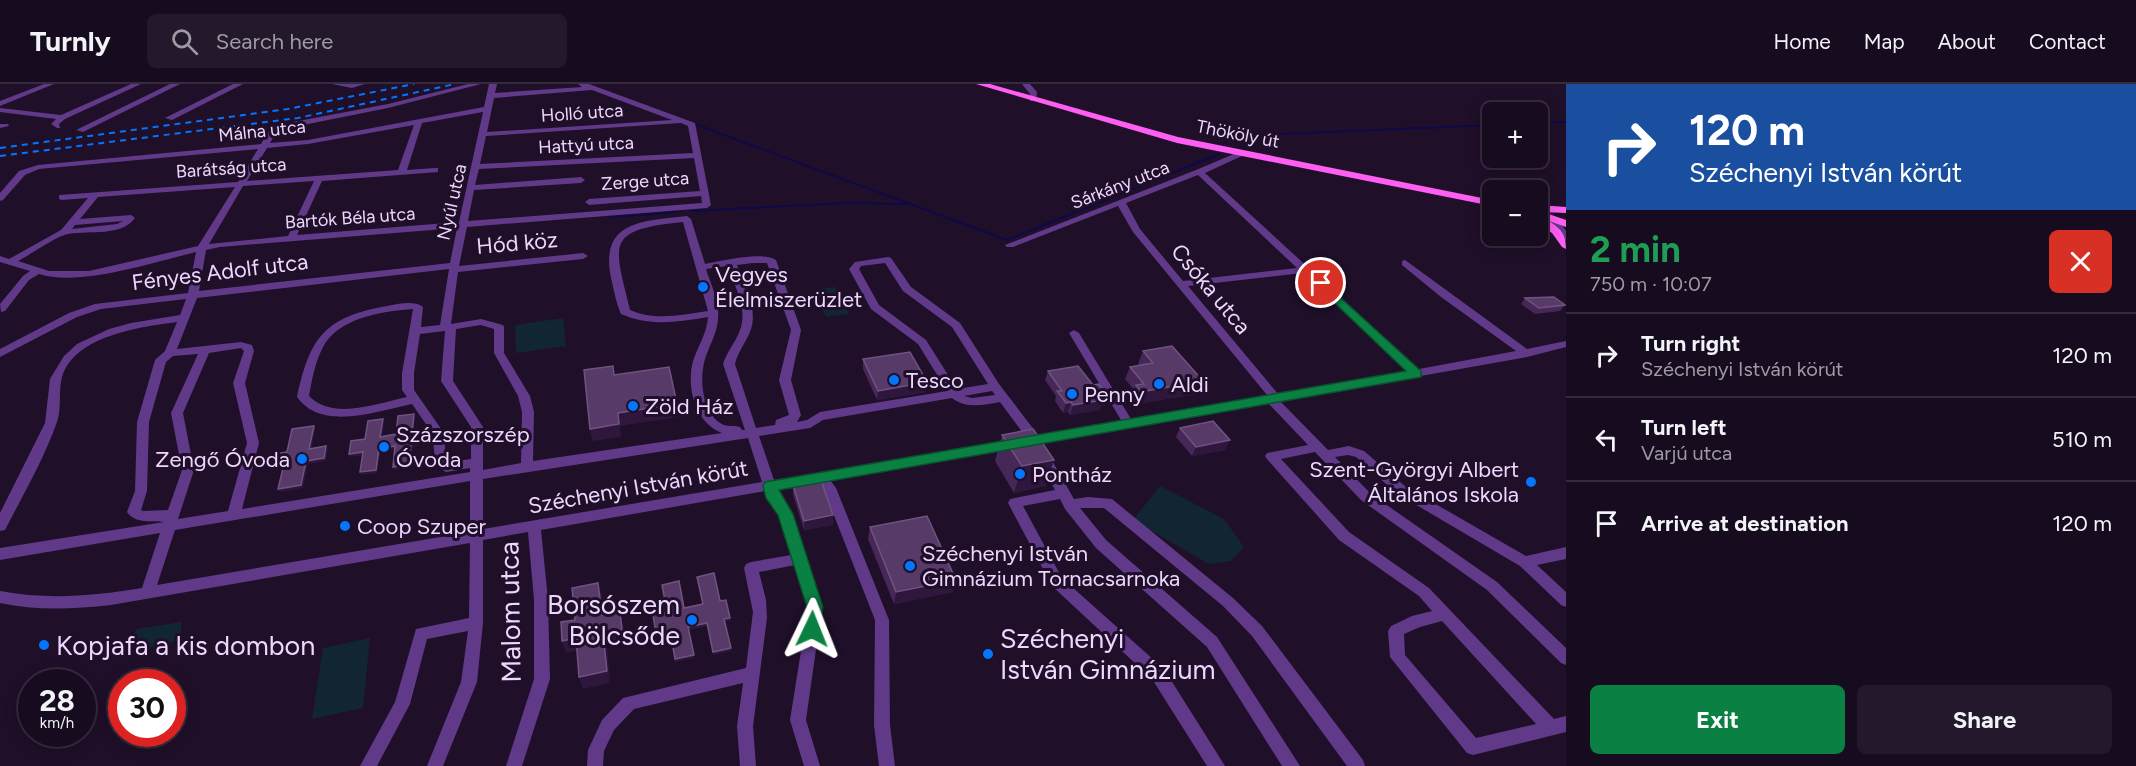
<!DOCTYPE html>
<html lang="en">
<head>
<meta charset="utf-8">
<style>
  :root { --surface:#170b1f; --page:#24192c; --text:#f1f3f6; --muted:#9e9ba4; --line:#362b3d; --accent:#0b8043 }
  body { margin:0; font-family:Figtree,sans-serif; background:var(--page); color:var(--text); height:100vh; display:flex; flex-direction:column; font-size:22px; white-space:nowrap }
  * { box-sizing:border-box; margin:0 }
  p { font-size:20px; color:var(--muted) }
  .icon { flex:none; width:33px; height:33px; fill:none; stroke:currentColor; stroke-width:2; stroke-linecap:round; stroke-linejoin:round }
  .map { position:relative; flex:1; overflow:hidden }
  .details { display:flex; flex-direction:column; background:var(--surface); width:570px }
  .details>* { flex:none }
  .banner { background:#1a4fa0; color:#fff; overflow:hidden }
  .tools { position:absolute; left:1482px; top:18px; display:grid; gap:12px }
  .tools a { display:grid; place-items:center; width:66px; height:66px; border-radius:9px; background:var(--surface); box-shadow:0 3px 15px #0003,0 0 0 2px var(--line); font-size:30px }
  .speed { position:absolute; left:18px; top:585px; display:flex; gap:12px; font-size:30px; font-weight:700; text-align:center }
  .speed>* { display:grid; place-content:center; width:78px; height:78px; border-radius:50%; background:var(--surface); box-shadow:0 3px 15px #0003,0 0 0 2px var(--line); line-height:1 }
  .speed small { font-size:15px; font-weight:400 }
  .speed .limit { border:9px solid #d22; background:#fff; color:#111 }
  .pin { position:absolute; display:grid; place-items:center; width:51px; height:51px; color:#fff; margin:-26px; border:3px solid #fff; border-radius:50%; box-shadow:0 2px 6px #0007 }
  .me { position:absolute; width:66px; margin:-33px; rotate:2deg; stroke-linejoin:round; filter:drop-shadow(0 0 4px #0008) }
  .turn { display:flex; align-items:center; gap:21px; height:126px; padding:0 24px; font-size:27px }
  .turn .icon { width:78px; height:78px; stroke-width:2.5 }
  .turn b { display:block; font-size:42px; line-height:51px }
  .round { display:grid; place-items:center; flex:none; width:63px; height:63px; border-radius:9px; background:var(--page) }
  .overview { display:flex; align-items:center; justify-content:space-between; height:102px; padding:0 24px }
  h1 { font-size:36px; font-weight:700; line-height:45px; color:#1e9e55 }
  .cta { display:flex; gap:12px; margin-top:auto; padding:12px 24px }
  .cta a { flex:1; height:69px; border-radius:9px; background:var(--accent); color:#fff; font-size:24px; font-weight:700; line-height:69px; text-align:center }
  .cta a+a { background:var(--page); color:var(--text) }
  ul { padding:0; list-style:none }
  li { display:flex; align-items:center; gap:18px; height:84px; padding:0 24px; border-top:2px solid var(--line) }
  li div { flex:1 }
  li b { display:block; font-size:22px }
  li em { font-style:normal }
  header { display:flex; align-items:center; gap:36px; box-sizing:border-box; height:84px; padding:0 30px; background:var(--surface); border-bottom:2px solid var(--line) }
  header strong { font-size:28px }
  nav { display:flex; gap:33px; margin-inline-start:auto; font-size:21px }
  .search { width:420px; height:54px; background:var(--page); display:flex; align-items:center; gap:15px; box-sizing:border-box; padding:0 21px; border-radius:9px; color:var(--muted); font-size:22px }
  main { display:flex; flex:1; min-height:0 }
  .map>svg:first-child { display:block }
  .green { fill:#122533 }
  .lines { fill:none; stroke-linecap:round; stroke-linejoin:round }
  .stream { stroke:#0e0948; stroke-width:2 }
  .minor { fill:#603989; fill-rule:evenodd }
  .major { fill:#ff5ef3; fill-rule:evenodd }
  .rail { stroke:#0375ff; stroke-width:2; stroke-dasharray:6 5; stroke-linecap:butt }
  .wall { fill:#462757 }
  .shaded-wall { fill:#2f163d }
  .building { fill:#583a69; stroke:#6f5380; stroke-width:1.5 }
  .route { fill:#0b8043; stroke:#07532c; stroke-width:1.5 }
  .poi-dot { fill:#0375ff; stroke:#1f0f29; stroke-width:2 }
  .labels { text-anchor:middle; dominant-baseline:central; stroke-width:6; stroke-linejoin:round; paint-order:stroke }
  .far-street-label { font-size:18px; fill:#edd7ff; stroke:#1f0f29 }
  .street-label { font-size:22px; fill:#edd7ff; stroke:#1f0f29 }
  .poi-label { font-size:22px; fill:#edd7ff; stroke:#1f0f29; text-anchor:start }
  .near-poi-label { font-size:27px; fill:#edd7ff; stroke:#1f0f29; text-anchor:start }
  .near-street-label { font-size:27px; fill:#edd7ff; stroke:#1f0f29 }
</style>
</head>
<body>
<header>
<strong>Turnly</strong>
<div class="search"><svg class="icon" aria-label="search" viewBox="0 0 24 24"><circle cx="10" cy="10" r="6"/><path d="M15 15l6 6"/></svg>Search here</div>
<nav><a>Home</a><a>Map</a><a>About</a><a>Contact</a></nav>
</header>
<main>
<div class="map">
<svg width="1566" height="682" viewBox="0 0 1566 682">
  <rect width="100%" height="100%" fill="#1f0f29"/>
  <g class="green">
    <polygon points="835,203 849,230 826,233 813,206"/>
    <polygon points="563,234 566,262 516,269 515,241"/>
    <polygon points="1160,402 1224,435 1244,463 1231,477 1209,480 1133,436"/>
    <polygon points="181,538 181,556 153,563 129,564 128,559 137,545"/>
    <polygon points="370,554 363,624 312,635 323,564"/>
  </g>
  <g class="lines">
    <g class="stream">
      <polyline points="692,39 1007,156 1219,70"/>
      <polyline points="1538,39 1566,38"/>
      <polyline points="1223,61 1232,52 1492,41"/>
      <polyline points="691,127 847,119 906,120"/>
      <polyline points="611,133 677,128"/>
    </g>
    <g class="minor">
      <polygon points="44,0 54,0 0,22 0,17"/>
      <polygon points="131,0 141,0 65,35 59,40 60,44 57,44 51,40 56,35 0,28 0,24 61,31"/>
      <polygon points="170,0 180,0 83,48 76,46"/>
      <polygon points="233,0 243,0 172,36 165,34"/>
      <polygon points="332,0 365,0 352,4"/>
      <path d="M468,0H481L388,24L278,46L270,59L308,56L484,23L489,0H497L495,9L582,3L578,0H589L695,39L711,121L707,124L467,143L459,182L583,169L588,172L583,175L458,188L451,240L481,235L503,241L504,243V269L530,312L534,328L533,377L722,349C695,339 686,303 693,277C698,262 707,249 708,233C678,238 651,243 621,230C616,219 614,206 611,194C599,136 644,137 687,132L691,135L705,180C721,177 764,167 776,176L801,246L791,296L801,331L797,338L807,336L820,328L947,307L918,260L871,225L849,185L855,178L888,173L891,174L911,203L960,239L999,300L1038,351L1121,336L1069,249L1074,246L1079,249L1131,335L1267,311L1133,148L1118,122L1013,163H1007L1005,161L1196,86L1241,67H1244V71L1205,89L1419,285L1516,267L1441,213L1402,181V177L1405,176L1527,265L1566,257V263L1527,273L1280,317L1328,366L1349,362L1364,367L1406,403L1526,472L1566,463V475L1537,481L1566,508V523L1561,521L1520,482L1396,409L1356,373L1348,371L1335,373L1371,410L1497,498L1566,564V581L1561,579L1487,506L1361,416L1315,368L1281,375L1349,448L1429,504L1554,635L1566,632V648L1473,671L1467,669L1390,573L1388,547L1391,542L1412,532L1432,527L1419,512L1339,456L1267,375L1265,372L1267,369L1308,361L1268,319L1042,359L1074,415L1088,413L1112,415L1233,514L1262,542L1363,676L1365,682H1347L1252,552L1223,522L1104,424H1080L1106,456L1217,553L1300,682H1282L1207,563L1096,464L1065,425L1060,415L1023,422L1062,494L1164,585L1225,682H1207L1152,595L1052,502L1008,419L1010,415L1055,406L1031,360L830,396L836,404L889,536L890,641L895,682H879L874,641L875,536L824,406L818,398L777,405L792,430L822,523L806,636L820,682H804L790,636L808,523L795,481L759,488L766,516L767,534L753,642L756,682H740L737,642L743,599L634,625L614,646L604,667L603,682H587L588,666L602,636L623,614L746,584L753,528L744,484L746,480L751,478L791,471L779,431L765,407L541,446L548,516L550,595L522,682H506L534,595V516L528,448L483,456V539L477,598L443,682H427L461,598L468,547L427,555L410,620L377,682H360L395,618L416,545L469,534L470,459L111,521C73,525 37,527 0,519V507C48,516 94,512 142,504L160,449L0,476V464L164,438C154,436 136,441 127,428L135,407L137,338L155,276L165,267L177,238C141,243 75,251 62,293C58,308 62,324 57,338C44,375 23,411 5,446L0,447V429L45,339L50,295L64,272L77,260L109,245L131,239L180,231L186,215L101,225L77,233L0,273V265L69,229L95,220L188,209L196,168C154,178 80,203 39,190L29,196L5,227L1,228L0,220L23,192L30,187L0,178V172L9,175L61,146L88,114L62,116L59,115V111L238,98L258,65L39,85L25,91L3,116L0,117V109L19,87L38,81L261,60L272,42L388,20ZM592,6L672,36L487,48L494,14ZM483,28L459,138L297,151L322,97L438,88V84H435L407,86L422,39ZM681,39L688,42L693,69L480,80L486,52ZM414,41L398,86L247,97L267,64L308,60ZM694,74L700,107L589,115L585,118L589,121L701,112L702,119L468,137L474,106L581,99L585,96L581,93L475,101L479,85ZM1198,91L1297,184L1183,197L1140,145L1126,119ZM314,97L288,152L209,160L243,102ZM235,103L198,162L89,187H49L18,177C32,170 54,153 68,150C91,146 121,153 135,134L131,131L80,135L98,113ZM123,137L117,140L72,145L75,141ZM683,138L708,227C681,231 655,237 630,226C614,159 604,146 683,138ZM457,144L450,179L199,207L206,166L220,163ZM753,179H767L791,246L779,296L789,331L776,336L775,341L756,344L735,280C738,267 747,257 751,245C758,224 744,201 737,181ZM885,179L903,207L952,243L988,300L957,305L926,256L879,221L859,185L861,182ZM727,182C735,202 748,225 740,246C736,258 727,267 723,280L745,346H742L740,343C734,341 727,343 722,340C702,329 699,295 705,275C709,262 717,250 718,235C720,218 711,201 706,185ZM449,185L440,241L421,243L423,223C414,216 398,220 387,222C325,233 310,253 297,313C322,348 377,327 412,320L432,349L436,382L446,388L470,384V388L242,425L259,359L245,299L254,267L252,261L241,258L177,265L197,214ZM1303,189L1407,287L1278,310L1188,202ZM413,225L402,289V306L407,313C378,319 333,337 309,312C312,295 316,273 326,258C344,233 384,227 413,225ZM481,241L494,245V269L518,312L522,328L521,379L483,386V343L453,297L456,245ZM445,247L441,297L471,343V375L448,378L446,377L444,349L414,306V289L420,250ZM241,264L244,267L233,299L247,359L228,427L178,435L194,386L183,329L209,269ZM198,270L171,329L182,386L168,426L143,427L141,426L147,407L149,338L166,278L173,272ZM992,307L995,311L972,314L964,312ZM952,314C966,325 983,321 1000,318L1026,353L774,396L759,352L810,344L823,336ZM748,354L762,398L483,445V395ZM470,397V448L157,501L175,446ZM1442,537L1536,640L1476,654L1405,571L1404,550L1420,543Z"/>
      <polygon points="1022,0 1030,0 1037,8 1036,17 1030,17 1030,10"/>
      <polygon points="0,40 8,40 9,42 0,44"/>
      <polygon points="1555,134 1558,135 1566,147 1566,157 1563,156 1550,137"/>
    </g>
    <g class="major">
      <polygon points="976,0 990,0 1178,53 1492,116 1492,122 1177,59"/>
      <path d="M1538,121L1566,123V129L1543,128L1566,136V143L1549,137C1561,145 1566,150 1566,165L1562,163L1552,149L1538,140V131L1543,128L1538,127Z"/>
    </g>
    <g class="rail">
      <polyline points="0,64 288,25 414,0"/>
      <polyline points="0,72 298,34 455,0"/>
    </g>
  </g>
  <g class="wall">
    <polygon points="1525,214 1565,221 1560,227 1535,230 1521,220"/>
    <polygon points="1143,267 1197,310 1136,320 1131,314 1134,306 1125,295 1130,283 1139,281 1138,280"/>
    <polygon points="863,275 927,298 926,308 877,316 863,285"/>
    <polygon points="1048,287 1105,322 1101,322 1100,326 1070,331 1068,328 1063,329 1055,317 1056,312 1045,296"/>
    <polygon points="1180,344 1225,366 1192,372 1176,353"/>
    <polygon points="1002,351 1054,376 1045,402 1014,409 995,377"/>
    <polygon points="793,401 833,441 804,446 793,410"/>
    <polygon points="870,443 953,508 894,520 868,455"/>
  </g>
  <g class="shaded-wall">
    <polygon points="1203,297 1197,310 1136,320 1141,308"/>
    <polygon points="927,298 926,308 877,316 878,307"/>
    <polygon points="1108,312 1105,322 1101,322 1100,326 1070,331 1073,321"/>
    <polygon points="1071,318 1068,328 1063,329 1066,319"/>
    <polygon points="677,320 679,333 620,342 621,353 592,357 590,345 618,329"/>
    <polygon points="414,330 415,333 413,352 412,349"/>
    <polygon points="383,335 384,338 382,356 380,353"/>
    <polygon points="314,342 315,345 311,368 309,365"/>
    <polygon points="418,348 419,351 418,362 412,363 410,383 394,386 393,383"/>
    <polygon points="1230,356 1225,366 1192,372 1196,363"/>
    <polygon points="326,362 328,365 326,377 308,380 303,404 280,408 278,405 306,377"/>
    <polygon points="395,362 396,365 380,368 377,389 361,391 360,388 379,365"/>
    <polygon points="363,368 364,371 350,373 349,370"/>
    <polygon points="1054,376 1045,402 1014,409 1022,382"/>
    <polygon points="284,380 286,383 275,385 273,382"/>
    <polygon points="833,431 833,441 804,446 804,437"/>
    <polygon points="956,496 953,508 894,520 896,508"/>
    <polygon points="598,499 602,511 605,544 602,531"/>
    <polygon points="620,528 623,540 625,558 607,562 610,599 583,605 579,593 603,550"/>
    <polygon points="730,534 730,537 724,538 724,535"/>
    <polygon points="707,539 707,542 689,546 688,543"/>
    <polygon points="670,546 670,549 656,552 656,549"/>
    <polygon points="576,554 580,566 566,569 562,557"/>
    <polygon points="731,564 731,567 713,571 713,568"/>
    <polygon points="694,571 694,574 675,578 675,575"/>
  </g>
  <g class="building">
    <polygon points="1554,213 1565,221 1539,224 1525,214"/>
    <polygon points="1172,262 1203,297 1141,308 1136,301 1144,300 1130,283 1153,279 1143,267"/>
    <polygon points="910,268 927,298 878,307 863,275"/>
    <polygon points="613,282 614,291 669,283 677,320 618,329 619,340 590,345 584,286"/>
    <polygon points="1078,282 1093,301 1099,300 1108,312 1101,313 1103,316 1073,321 1071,318 1066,319 1057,307 1062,307 1048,287"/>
    <polygon points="414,330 412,349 418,348 417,359 411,360 409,380 393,383 395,362 379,365 376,386 360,388 363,368 349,370 351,357 365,355 368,337 383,335 380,353 396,350 398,332"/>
    <polygon points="1213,337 1230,356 1196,363 1180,344"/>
    <polygon points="314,342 309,365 326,362 324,374 306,377 301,401 278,405 284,380 273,382 276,370 287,368 292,345"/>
    <polygon points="1033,345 1054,376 1022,382 1002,351"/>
    <polygon points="821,396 833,431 804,437 793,401"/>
    <polygon points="927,432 956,496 896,508 870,443"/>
    <polygon points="714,489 720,517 726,516 730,534 724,535 731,564 713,568 707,539 688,543 694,571 675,575 670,546 656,549 653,531 667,528 662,501 679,497 684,524 703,520 697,493"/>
    <polygon points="598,499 602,531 620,528 622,546 603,550 607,587 579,593 576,554 562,557 561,538 575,536 572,504"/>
  </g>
  <polygon class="route" points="1321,196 1421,287 1421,293 779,406 793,430 823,523 818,550 812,553 805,550 803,545 807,523 778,431 766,414 763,402 765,398 1406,287 1317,202 1316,199"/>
  <g class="poi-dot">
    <circle cx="703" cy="203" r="6"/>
    <circle cx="894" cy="296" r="6"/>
    <circle cx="1159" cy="300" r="6"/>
    <circle cx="1072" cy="310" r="6"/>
    <circle cx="633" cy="322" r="6"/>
    <circle cx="384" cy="363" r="6"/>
    <circle cx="302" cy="375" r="6"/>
    <circle cx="1020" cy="390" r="6"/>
    <circle cx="1531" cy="398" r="6"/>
    <circle cx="345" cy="442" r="6"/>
    <circle cx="910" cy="482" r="6"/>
    <circle cx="692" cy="536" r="6"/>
    <circle cx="44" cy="561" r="6"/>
    <circle cx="988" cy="570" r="6"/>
  </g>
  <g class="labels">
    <g class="far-street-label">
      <text transform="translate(582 29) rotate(-4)">Holló utca</text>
      <text transform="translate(262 47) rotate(-6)">Málna utca</text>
      <text transform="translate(1238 50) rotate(11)">Thököly út</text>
      <text transform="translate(586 61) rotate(-3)">Hattyú utca</text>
      <text transform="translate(231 84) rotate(-4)">Barátság utca</text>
      <text transform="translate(645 97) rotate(-4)">Zerge utca</text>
      <text transform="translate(1120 101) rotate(-21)">Sárkány utca</text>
      <text transform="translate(452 118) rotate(-77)">Nyúl utca</text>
      <text transform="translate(350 134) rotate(-4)">Bartók Béla utca</text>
    </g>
    <g class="street-label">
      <text transform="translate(517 159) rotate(-5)">Hód köz</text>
      <text transform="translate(220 188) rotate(-7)">Fényes Adolf utca</text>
      <text transform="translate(1211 205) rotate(50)">Csóka utca</text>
      <text transform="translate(638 403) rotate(-10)">Széchenyi István körút</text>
    </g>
    <g class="poi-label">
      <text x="715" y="190">Vegyes<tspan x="715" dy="25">Élelmiszerüzlet</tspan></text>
      <text x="906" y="296">Tesco</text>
      <text x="1171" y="300">Aldi</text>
      <text x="1084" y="310">Penny</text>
      <text x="645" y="322">Zöld Ház</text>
      <text x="396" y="350">Százszorszép<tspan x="396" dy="25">Óvoda</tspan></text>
      <text x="290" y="375" text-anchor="end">Zengő Óvoda</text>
      <text x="1519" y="385" text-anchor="end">Szent-Györgyi Albert<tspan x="1519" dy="25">Általános Iskola</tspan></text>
      <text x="1032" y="390">Pontház</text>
      <text x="357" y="442">Coop Szuper</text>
      <text x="922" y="469">Széchenyi István<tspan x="922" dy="25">Gimnázium Tornacsarnoka</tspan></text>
    </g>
    <g class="near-poi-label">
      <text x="680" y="520" text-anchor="end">Borsószem<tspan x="680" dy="31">Bölcsőde</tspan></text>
      <text x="1000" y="554">Széchenyi<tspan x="1000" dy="31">István Gimnázium</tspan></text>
      <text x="56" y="561">Kopjafa a kis dombon</text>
    </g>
    <g class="near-street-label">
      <text transform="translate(510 528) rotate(-91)">Malom utca</text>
    </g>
  </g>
</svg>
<div class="tools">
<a>+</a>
<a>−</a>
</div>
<div class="speed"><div>28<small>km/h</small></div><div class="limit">30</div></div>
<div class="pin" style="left:1321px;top:199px;background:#d93025"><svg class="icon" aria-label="arrive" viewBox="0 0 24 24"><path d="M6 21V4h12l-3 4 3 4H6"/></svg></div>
<svg class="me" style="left:812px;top:545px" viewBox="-20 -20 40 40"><path d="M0-17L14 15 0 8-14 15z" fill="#0b8043" stroke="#fff" stroke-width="4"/></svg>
</div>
<section class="details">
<div class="banner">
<div class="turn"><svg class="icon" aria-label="right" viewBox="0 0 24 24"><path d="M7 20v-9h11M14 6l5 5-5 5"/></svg><div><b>120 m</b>Széchenyi István körút</div></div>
</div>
<div class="overview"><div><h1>2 min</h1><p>750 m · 10:07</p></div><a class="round" style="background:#d93025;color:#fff"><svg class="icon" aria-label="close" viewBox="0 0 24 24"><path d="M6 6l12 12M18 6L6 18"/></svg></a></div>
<ul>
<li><svg class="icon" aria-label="right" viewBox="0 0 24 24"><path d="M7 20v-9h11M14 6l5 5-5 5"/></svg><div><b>Turn right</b><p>Széchenyi István körút</p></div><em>120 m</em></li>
<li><svg class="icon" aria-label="left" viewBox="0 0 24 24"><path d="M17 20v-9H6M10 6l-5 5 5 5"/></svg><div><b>Turn left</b><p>Varjú utca</p></div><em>510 m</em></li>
<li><svg class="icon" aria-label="arrive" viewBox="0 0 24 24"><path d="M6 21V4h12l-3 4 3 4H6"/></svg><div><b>Arrive at destination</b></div><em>120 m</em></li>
</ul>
<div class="cta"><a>Exit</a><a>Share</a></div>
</section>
</main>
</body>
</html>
